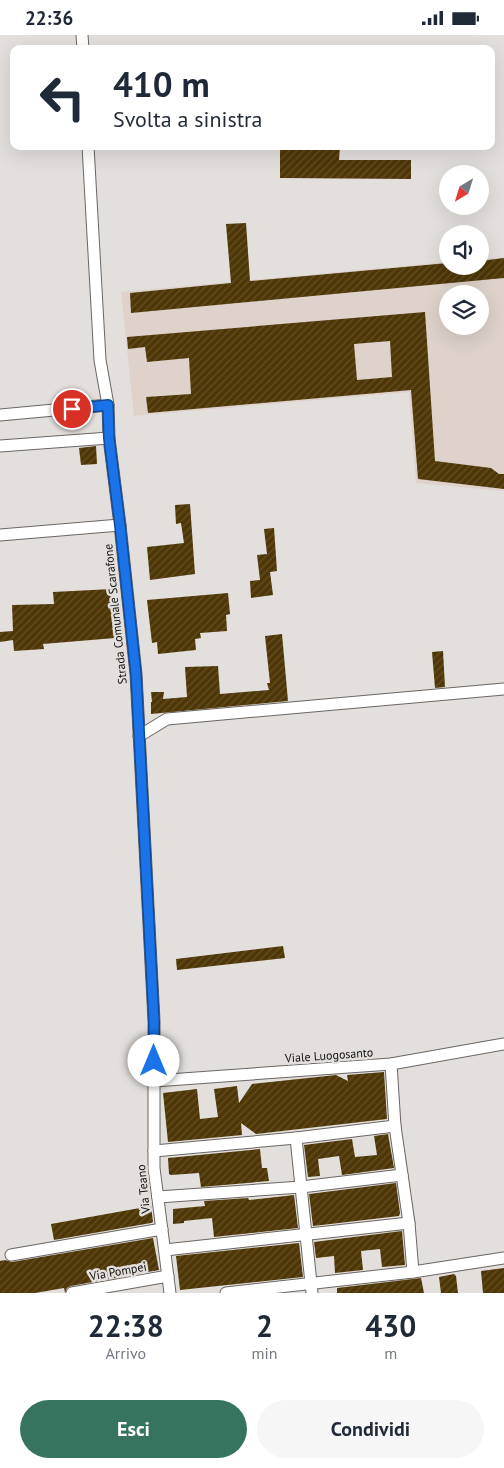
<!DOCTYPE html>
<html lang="it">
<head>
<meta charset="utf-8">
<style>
  :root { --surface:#fff; --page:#f6f6f7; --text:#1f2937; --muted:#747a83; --accent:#377460 }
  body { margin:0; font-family:"PT Sans",sans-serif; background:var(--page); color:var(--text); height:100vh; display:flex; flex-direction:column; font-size:19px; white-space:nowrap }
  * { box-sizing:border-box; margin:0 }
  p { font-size:16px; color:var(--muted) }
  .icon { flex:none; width:28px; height:28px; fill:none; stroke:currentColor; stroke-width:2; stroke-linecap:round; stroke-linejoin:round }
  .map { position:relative; height:1258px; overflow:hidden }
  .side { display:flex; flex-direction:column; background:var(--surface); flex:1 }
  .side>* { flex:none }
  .hud { position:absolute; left:10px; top:10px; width:485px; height:105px; border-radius:10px; box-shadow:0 5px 20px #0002; background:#fff; color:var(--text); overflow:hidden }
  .needle { width:32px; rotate:218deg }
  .controls { position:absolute; left:439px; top:130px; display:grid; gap:10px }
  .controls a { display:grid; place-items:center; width:50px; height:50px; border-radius:50%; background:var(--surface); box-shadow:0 5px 20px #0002; font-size:25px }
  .pin { position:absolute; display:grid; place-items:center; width:42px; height:42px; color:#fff; margin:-21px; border:2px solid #fff; border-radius:50%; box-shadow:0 1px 5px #0007 }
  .me { position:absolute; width:55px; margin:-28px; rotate:0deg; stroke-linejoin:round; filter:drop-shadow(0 0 4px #0008) }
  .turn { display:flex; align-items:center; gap:18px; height:105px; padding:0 20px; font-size:22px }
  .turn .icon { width:65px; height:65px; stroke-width:2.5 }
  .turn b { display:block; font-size:35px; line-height:42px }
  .eta { display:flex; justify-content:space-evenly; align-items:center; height:85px; text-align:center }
  .eta b { font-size:30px; font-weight:800; line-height:35px }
  .action { display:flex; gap:10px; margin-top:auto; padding:10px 20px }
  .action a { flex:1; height:58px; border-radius:30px; background:var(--accent); color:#fff; font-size:20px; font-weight:800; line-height:58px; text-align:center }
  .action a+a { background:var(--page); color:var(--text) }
  .status { display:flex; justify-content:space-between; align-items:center; height:35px; padding:0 25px; background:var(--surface); direction:ltr }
  .status svg { height:14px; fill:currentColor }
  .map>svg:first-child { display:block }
  .built { fill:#ded2cb; fill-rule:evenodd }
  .building { fill:url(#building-hatch); fill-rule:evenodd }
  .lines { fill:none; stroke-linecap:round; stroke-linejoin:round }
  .minor-casing { stroke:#6a6663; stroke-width:13 }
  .minor { stroke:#fff; stroke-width:11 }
  .route-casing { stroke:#114b97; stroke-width:12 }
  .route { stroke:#1a73e8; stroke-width:9 }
  .labels { text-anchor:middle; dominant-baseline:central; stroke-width:5; stroke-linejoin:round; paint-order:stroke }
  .street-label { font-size:12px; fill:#110f0e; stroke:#e3dfdc }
</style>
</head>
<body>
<div class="status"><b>22:36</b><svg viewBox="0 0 49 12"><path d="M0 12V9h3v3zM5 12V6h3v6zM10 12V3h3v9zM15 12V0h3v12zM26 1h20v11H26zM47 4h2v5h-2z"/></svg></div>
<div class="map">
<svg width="504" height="1258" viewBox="0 0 504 1258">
  <defs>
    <pattern id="building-hatch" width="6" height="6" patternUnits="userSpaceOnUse" patternTransform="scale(1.25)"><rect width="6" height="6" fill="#4e3605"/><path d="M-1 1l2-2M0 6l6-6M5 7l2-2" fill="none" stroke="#635029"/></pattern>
  </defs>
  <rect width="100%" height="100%" fill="#e3dfdc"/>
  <path class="built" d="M504,222V456L416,448L409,357L134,381L121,257L447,227L448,231H480V224ZM448,259H480V291H448Z"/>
  <g class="building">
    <polygon points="280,111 340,111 339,125 411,125 411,144 280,143"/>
    <polygon points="246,188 250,246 448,228 448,231 480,231 480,226 504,223 504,243 131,278 130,258 231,248 226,189"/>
    <path d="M425,277L435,426L491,433L499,439H504V454L418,444L411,355L148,378L146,362L191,359L189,323L147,327L145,312L128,314L127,302ZM390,306L392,342L357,345L354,309Z"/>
    <polygon points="96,411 97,429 81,430 79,413"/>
    <polygon points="190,469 195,539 150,545 147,512 184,508 181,488 176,489 175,470"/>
    <polygon points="274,493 277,536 270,537 273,560 251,563 250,546 260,545 257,520 267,519 264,494"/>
    <polygon points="112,554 115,603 43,609 44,614 14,616 13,605 0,607 0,597 13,596 12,570 54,569 53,557"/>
    <polygon points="228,558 230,579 226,580 227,596 200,598 201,603 195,604 196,615 158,619 157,607 152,608 147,565"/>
    <polygon points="282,599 288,666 151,679 151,667 152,667 151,657 164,657 163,664 187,662 185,632 218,631 220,659 269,655 267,648 270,648 265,601"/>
    <polygon points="443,616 445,652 435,653 432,617"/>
    <polygon points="283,911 285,923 177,935 176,924"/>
    <polygon points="384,1037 387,1084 256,1099 241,1088 242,1100 168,1107 163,1058 197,1054 200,1084 218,1082 214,1054 237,1051 239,1068 252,1049 336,1040 348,1046 347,1040"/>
    <polygon points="388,1099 394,1133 342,1140 339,1121 318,1124 320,1141 308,1142 304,1110 352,1104 355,1122 377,1120 374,1101"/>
    <polygon points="260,1114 262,1133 267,1133 269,1146 201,1152 199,1138 171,1140 169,1139 168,1123"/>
    <polygon points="396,1148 400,1178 399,1181 313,1191 309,1159"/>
    <polygon points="294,1160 298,1193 214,1202 212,1183 184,1186 184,1188 173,1189 173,1174 205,1171 204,1166 248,1163 249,1165"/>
    <polygon points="151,1171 153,1187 151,1188 54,1205 51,1189"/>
    <polygon points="402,1196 405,1230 382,1232 380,1214 361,1216 363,1235 335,1238 334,1221 316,1223 314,1207"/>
    <polygon points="153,1203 159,1235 71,1251 67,1253 65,1258 64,1253 35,1258 0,1258 0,1226 5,1225 12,1227"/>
    <polygon points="299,1208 303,1242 180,1255 176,1221"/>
    <polygon points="504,1233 504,1258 483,1258 481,1236"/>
    <polygon points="454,1239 456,1241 458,1258 441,1258 439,1242"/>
    <polygon points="421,1243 424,1258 337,1258 337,1253"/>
  </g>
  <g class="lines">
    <g class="minor-casing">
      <g id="minor">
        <polyline points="82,0 83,14"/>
        <polyline points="88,111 100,325 108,370 109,403 120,490 136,639 154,986 154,1133 170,1258"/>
        <polyline points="0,380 108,370"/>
        <polyline points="0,411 109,403"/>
        <polyline points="0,500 120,490"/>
        <polyline points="139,701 167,684 504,654"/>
        <polyline points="391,1029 395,1091 409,1188 413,1237"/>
        <polyline points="154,1046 391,1029 504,1009"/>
        <polyline points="296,1103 312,1258"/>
        <polyline points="154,1116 296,1103 395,1091"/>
        <polyline points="158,1162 301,1152 402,1140"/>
        <polyline points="165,1215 409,1188"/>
        <polyline points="11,1220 162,1194"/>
        <polyline points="72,1258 168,1241"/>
        <polyline points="226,1258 413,1237 504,1223"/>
      </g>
    </g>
    <use href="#minor" class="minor"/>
  </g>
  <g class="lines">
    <g class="route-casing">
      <polyline id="route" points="72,374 108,370 109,403 120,490 136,639 154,986 154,1026"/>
    </g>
    <use href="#route" class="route"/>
  </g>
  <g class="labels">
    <g class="street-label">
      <text transform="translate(115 579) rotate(-96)">Strada Comunale Scarafone</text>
      <text transform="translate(329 1020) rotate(-4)">Viale Luogosanto</text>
      <text transform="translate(143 1154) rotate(-96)">Via Teano</text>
      <text transform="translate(118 1236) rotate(-10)">Via Pompei</text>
    </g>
  </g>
</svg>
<div class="controls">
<a><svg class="needle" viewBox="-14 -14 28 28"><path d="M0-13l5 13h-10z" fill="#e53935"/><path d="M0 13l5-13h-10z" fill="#747a83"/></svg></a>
<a><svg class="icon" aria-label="sound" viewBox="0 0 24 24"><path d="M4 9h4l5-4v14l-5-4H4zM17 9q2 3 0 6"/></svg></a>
<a><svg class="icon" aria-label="layers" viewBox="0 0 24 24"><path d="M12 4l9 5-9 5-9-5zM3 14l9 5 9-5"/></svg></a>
</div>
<div class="pin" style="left:72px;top:374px;background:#d93025"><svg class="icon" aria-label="arrive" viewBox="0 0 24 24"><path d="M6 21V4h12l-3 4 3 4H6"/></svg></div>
<svg class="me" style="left:154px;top:1026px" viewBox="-20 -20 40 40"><circle r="19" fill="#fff"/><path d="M0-13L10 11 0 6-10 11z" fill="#1a73e8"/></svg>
<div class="hud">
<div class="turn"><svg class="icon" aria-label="left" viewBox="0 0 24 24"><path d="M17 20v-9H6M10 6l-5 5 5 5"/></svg><div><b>410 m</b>Svolta a sinistra</div></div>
</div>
</div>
<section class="side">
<div class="eta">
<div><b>22:38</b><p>Arrivo</p></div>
<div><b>2</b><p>min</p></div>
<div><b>430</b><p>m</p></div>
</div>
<div class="action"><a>Esci</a><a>Condividi</a></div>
</section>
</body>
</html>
